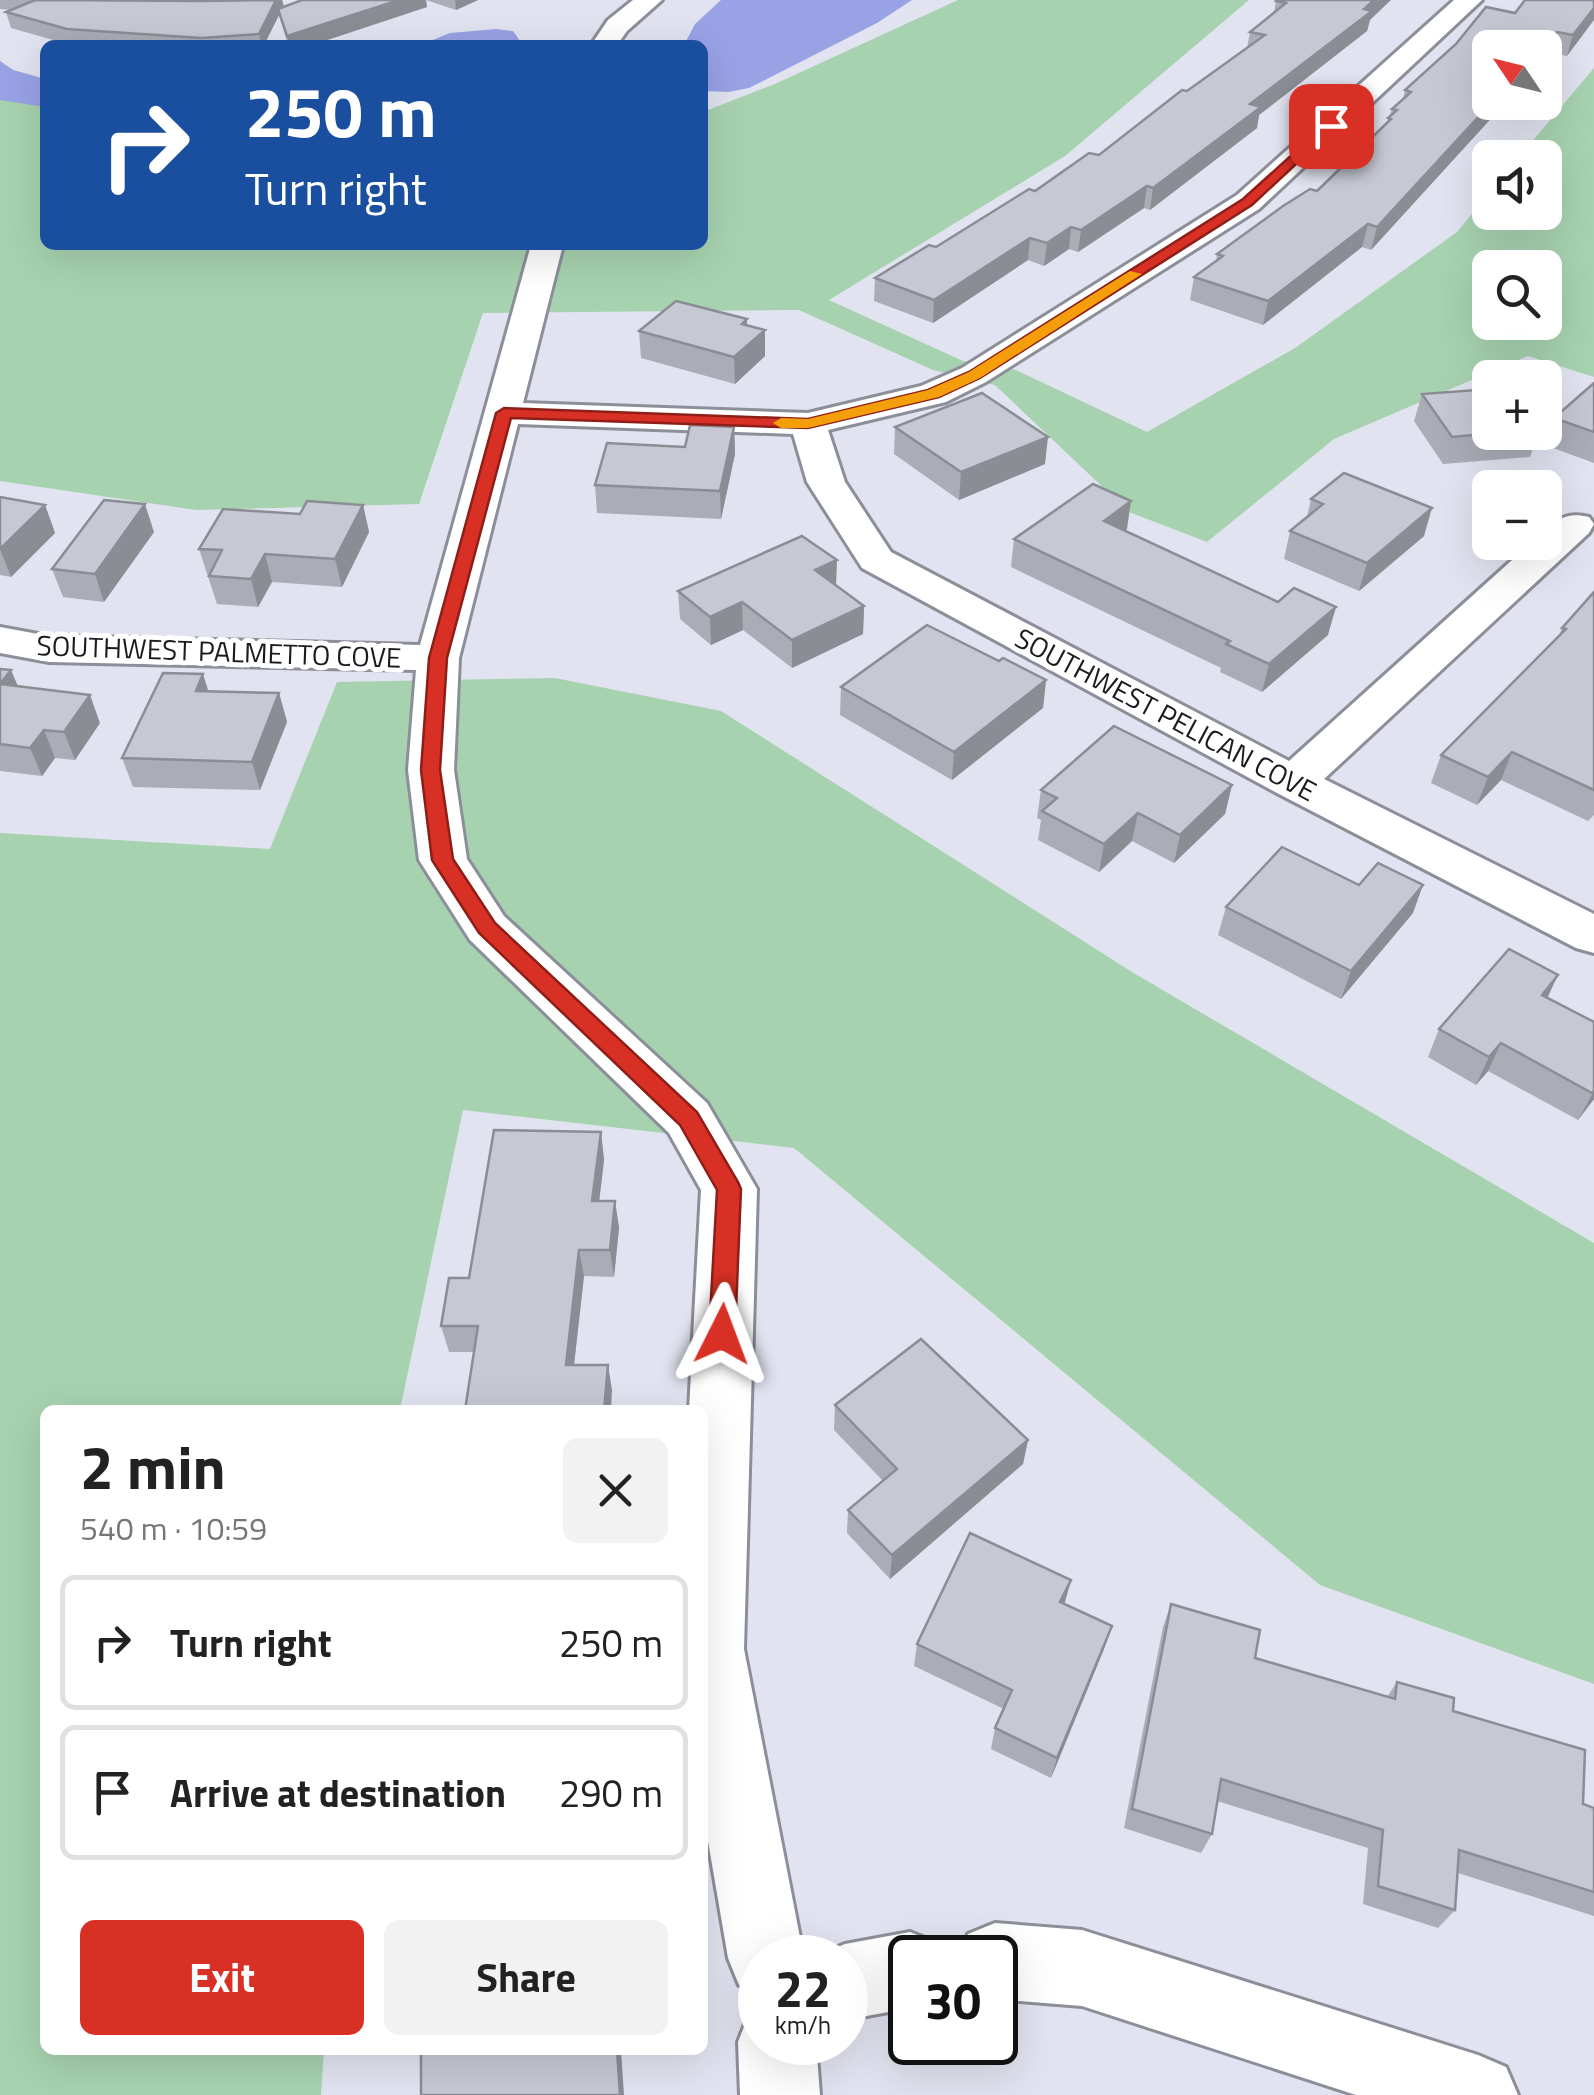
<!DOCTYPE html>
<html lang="en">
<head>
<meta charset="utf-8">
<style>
  :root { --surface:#fff; --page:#f2f2f2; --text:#222; --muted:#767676; --line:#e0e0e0; --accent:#d93025 }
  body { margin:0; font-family:"Titillium Web",sans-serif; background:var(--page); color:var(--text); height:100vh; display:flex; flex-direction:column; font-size:38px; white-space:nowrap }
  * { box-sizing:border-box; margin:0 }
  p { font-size:32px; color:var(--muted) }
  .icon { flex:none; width:55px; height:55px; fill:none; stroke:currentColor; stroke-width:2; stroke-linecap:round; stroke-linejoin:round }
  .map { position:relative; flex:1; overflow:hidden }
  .details { position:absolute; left:40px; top:1405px; width:668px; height:650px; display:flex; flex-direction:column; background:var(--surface); border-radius:15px; box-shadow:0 10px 40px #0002 }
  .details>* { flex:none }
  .banner { position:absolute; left:40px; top:40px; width:668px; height:210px; border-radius:15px; box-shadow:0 10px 40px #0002; background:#1a4fa0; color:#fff; overflow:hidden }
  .needle { width:65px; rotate:305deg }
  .buttons { position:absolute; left:1472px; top:30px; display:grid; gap:20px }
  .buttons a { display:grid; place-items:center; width:90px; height:90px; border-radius:15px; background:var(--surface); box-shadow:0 10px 40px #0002; font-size:50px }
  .speed { position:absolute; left:738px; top:1935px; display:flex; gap:20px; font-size:50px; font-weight:700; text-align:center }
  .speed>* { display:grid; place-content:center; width:130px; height:130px; border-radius:50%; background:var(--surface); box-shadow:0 10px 40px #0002; line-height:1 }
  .speed small { font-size:25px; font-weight:400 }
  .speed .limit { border:5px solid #111; border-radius:15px; background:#fff; color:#111 }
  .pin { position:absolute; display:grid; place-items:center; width:85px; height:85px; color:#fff; margin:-42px; border-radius:20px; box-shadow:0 5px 15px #0006 }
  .me { position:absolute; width:110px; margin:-55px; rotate:3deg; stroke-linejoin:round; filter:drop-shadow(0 0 8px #0008) }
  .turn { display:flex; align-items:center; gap:35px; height:210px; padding:0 40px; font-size:45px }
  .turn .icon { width:130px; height:130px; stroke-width:2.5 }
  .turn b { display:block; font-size:70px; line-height:85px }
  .round { display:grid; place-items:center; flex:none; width:105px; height:105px; border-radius:15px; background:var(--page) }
  .overview { display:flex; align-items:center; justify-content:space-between; height:170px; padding:0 40px }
  h1 { font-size:60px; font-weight:700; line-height:75px }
  .button { display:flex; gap:20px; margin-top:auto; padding:20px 40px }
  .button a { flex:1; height:115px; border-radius:15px; background:var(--accent); color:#fff; font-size:40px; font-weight:700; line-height:115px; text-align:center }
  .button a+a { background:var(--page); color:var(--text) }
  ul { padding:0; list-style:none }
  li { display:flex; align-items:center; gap:30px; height:135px; margin:0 20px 15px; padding:0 20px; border:5px solid var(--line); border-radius:15px }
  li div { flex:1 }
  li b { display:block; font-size:38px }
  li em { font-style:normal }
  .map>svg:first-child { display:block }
  .green { fill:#a7d2af; fill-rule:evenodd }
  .water { fill:#98a2e5 }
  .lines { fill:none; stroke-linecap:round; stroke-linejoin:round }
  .minor-casing { stroke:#8c8f9a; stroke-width:6 }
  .minor { fill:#fff; fill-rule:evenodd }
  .wall { fill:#aaadb6 }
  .shaded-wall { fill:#8b8d94 }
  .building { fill:#c6c9d4; stroke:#8b8d94; stroke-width:2.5 }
  .route { fill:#d93025; stroke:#8d1f18; stroke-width:2.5 }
  .slow { fill:#f59e0b }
  .labels { text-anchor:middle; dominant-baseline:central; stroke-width:10; stroke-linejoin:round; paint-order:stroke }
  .street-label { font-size:28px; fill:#1a1a1f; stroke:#fff }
</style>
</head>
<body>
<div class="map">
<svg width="1594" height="2095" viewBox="0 0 1594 2095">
  <rect width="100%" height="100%" fill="#e1e4f0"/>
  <g class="green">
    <path d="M958,0H1249L1065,156L829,300L963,361L1016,370L1147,432L1295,348L1457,232L1490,192V212H1545V158L1519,157L1594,68V377L1528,356L1334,439L1207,542L1129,512L995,385L933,370L799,310L483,313L419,504L196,510L0,481V61L13,70L45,79V245H702L703,112L777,83ZM1490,268H1545V322H1490Z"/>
    <polygon points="555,678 721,711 1132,972 1594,1243 1594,1684 1320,1585 794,1148 463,1110 400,1410 45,1410 45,2050 324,2050 321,2095 0,2095 0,833 270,849 337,682"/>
  </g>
  <g class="water">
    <polygon points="721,0 912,0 877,23 749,88 728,92 703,91 702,45 684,45 695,24"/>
    <polygon points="496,29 513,31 523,45 420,45 450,33"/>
    <polygon points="0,61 13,70 45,79 45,107 0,100"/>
  </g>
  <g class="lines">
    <g class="minor-casing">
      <g id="minor">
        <polygon points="633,0 662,0 627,31 617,45 591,45 608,20"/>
        <path d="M1454,0H1482L1259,209L986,382L946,402L828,430L845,482L891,552L1289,761L1532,542H1545V531C1560,518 1568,512 1589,517L1594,524L1589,533L1324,779L1594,914V953L1576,948L1277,793L862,568L807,482L793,434L518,424L459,658L454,770L467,859L504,916L707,1103L757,1189L744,1649L804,1958H760V1993L739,1985L728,1958L702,1806V1410H689L701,1190L669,1133L470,940L419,860L408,770L416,670L49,662L0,653V627L49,636L420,645L531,245H563L523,403L808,413L921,386L962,368L1237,195Z"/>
        <polygon points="995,1923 1082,1930 1478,2055 1506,2067 1518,2095 1356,2095 1082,2006 995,1999 995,1958 958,1958 968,1934"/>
        <polygon points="910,1932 937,1943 943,1958 910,1958 910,2008 845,2020 845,1958 818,1955 845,1944"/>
        <polygon points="760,2010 760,2042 816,2042 820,2095 740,2095 738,2042 749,2014"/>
      </g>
    </g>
    <use href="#minor" class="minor"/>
  </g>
  <g class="wall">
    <polygon points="0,0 282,0 283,7 302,0 478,0 456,10 426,0 427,7 312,45 288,45 279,15 264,45 71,45 11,28 6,12 11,10 0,9"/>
    <polygon points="1594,0 1567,56 1551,53 1371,250 1362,247 1263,325 1190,300 1194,277 1216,261 1217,254 1317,191 1387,123 1392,109 1403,99 1405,90 1515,13"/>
    <polygon points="1276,1 1370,20 1367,31 1259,115 1257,128 1150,210 1144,208 1078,252 1069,249 1044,266 1028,260 933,323 874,301 875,278 936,247 1099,155 1247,48 1250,32 1274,13"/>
    <polygon points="747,319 747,325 765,330 765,356 735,384 641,358 639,331"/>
    <polygon points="1594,383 1594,463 1545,445 1554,418"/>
    <polygon points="1422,394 1490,432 1539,432 1530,457 1443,464 1414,421"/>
    <polygon points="734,427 735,454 721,519 597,513 595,485"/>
    <polygon points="895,427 1045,464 959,500 894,454"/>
    <polygon points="0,497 45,505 55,533 11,577 0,575"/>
    <polygon points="1311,499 1424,536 1359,591 1284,559 1290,531 1307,517"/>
    <polygon points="363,505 369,532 342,587 272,582 258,607 217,604 199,549 300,514"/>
    <polygon points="1127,529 1125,530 1328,635 1262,692 1220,672 1221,668 1011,567 1014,539"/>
    <polygon points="154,532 104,602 63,597 52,569"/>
    <polygon points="836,585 864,606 863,634 792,668 743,630 711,645 680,619 678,591"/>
    <polygon points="1594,592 1594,815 1588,821 1501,780 1477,805 1431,783 1441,755 1559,636 1562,628"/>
    <polygon points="999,661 1046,680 1043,708 952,780 840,715 841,687"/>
    <polygon points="0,669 18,686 100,723 75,760 55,758 42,776 0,771"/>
    <polygon points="209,691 279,693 287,722 260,790 133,787 122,758"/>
    <polygon points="1232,785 1225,814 1174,863 1132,841 1099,872 1038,840 1041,820 1037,818 1041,790"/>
    <polygon points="1226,907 1413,913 1341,999 1218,935"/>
    <polygon points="1548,997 1594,1022 1594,1099 1578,1120 1488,1071 1476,1085 1428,1057 1439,1029"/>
    <polygon points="601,1132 604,1160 599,1201 615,1201 619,1228 614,1277 584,1276 574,1365 612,1390 474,1352 449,1352 441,1326 469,1278"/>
    <polygon points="835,1405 1028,1440 1023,1464 890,1579 847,1533 848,1510 883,1481 834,1430"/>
    <polygon points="1064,1604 1104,1649 1051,1778 991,1749 995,1728 1004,1709 914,1666 917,1644"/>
    <polygon points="1171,1604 1255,1658 1387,1697 1397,1682 1453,1711 1583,1804 1594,1808 1594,1916 1458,1873 1455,1910 1438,1928 1363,1904 1368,1848 1217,1801 1212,1834 1201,1853 1124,1828 1163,1627"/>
  </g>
  <g class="shaded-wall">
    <polygon points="276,0 282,0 284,6 280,14 278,9 279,15 264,45 261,45 259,34"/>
    <polygon points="399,0 426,0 427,7 312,45 289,45 287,36"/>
    <polygon points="455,0 478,0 456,10"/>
    <polygon points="1374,0 1391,0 1370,20 1367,31 1259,115 1257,128 1150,210 1153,188"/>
    <polygon points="1594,8 1594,20 1567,56 1573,35"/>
    <polygon points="1557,32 1551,53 1545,59 1545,48 1543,48"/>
    <polygon points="1492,102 1506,102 1371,250 1377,227"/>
    <polygon points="1147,186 1144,208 1078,252 1081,230"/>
    <polygon points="1368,224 1362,247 1263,325 1268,301"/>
    <polygon points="1071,227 1069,249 1044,266 1047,243"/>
    <polygon points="1030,238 1028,260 933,323 934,300"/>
    <polygon points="747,319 747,345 765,330 765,356 735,384 734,357 742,324"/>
    <polygon points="734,427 735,454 721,519 720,491"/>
    <polygon points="1048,437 1045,464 959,500 961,472"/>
    <polygon points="1131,501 1127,529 1100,548 1104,521"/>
    <polygon points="145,504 154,532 104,602 95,574"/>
    <polygon points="45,505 55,533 11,577 0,549"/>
    <polygon points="363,505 369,532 342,587 335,559"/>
    <polygon points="1432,508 1424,536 1359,591 1367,563"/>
    <polygon points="265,554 272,582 258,607 251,579"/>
    <polygon points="837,560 836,588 815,570"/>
    <polygon points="742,602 743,630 711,645 710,617"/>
    <polygon points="864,606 863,634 792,668 792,640"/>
    <polygon points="1336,607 1328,635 1262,692 1269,664"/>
    <polygon points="11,670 23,698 0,684"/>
    <polygon points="203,674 212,703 196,691"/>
    <polygon points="1046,680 1043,708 952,780 954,752"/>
    <polygon points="279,693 287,722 260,790 252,762"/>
    <polygon points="90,695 100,723 75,760 64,732"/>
    <polygon points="44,730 55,758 42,776 30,748"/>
    <polygon points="1512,752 1501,780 1477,805 1488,777"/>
    <polygon points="1232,785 1225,814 1174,863 1180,835"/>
    <polygon points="1138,813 1132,841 1099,872 1104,844"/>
    <polygon points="1423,885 1413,913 1341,999 1351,971"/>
    <polygon points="1558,975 1545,1003 1542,995"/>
    <polygon points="1501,1043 1488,1071 1476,1085 1489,1057"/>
    <polygon points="1594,1091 1594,1099 1578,1120"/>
    <polygon points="601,1132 604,1160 596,1228 592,1201"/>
    <polygon points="615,1201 619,1228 614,1277 610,1250"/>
    <polygon points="579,1250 584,1276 571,1391 566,1365"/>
    <polygon points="608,1365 612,1390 611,1410 604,1410"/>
    <polygon points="1028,1440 1023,1464 890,1579 892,1555"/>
    <polygon points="1071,1580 1065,1602 1054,1625 1060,1602"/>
    <polygon points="1112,1626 1104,1649 1051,1778 1057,1758"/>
    <polygon points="617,2050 621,2050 624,2095 620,2095"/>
  </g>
  <g class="building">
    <polygon points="35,0 202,1 276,0 259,34 201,38 67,29 6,12"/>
    <polygon points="302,0 399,0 287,36 278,9"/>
    <polygon points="1277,0 1374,0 1364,9 1372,11 1250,104 1261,107 1153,188 1147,186 1081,230 1071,227 1047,243 1030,238 934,300 875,278 929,245 936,247 1029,189 1035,191 1089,153 1099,155 1182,90 1187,91 1265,35 1250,32 1286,3 1276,1"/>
    <polygon points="1525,0 1594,0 1594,8 1573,35 1557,32 1543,48 1490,48 1490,102 1492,102 1377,227 1368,224 1268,301 1194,277 1223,256 1217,254 1283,206 1310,189 1317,191 1391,119 1388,118 1397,110 1392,109 1411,92 1405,90 1456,44 1486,7 1515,13"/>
    <polygon points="676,301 747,319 742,324 765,330 734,357 639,331"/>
    <polygon points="1594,383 1594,432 1554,418"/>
    <polygon points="1490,389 1490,432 1506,432 1452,437 1422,394"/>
    <polygon points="982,393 1048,437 961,472 895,427"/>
    <polygon points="690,425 734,427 720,491 595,485 607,443 685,447"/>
    <polygon points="1344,473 1432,508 1367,563 1290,531 1323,504 1311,499"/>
    <polygon points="1093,484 1131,501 1104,521 1278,602 1294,588 1336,607 1269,664 1226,644 1230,641 1014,539"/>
    <polygon points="0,497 45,505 0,549"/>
    <polygon points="104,500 145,504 95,574 52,569"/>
    <polygon points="307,501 363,505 335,559 265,554 251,579 209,576 222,550 199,549 223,509 300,514"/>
    <polygon points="802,536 837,560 815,570 864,606 792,640 742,602 710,617 678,591"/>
    <polygon points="1594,592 1594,790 1512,752 1488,777 1441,755 1566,629 1562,628"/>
    <polygon points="927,625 999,661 1003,658 1046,680 954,752 841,687"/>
    <polygon points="0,669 11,670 0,684"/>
    <polygon points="163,673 203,674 196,691 279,693 252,762 122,758"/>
    <polygon points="0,684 90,695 64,732 44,730 30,748 0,744"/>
    <polygon points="1114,726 1232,785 1180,835 1138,813 1104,844 1042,811 1057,798 1041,790"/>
    <polygon points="1282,847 1359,885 1378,863 1423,885 1351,971 1226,907"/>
    <polygon points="1509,949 1558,975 1542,995 1594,1022 1594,1091 1592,1093 1501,1043 1489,1057 1439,1029"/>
    <polygon points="494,1130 601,1132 592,1201 615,1201 610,1250 579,1250 566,1365 608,1365 604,1410 465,1410 478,1326 441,1326 449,1278 469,1278"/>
    <polygon points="921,1339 1028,1440 892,1555 848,1510 897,1469 835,1405"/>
    <polygon points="970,1533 1071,1580 1060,1602 1112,1626 1057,1758 995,1728 1012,1690 917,1644"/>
    <polygon points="1171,1604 1260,1630 1255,1658 1395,1699 1397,1682 1454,1698 1453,1711 1585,1750 1583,1804 1594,1808 1594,1892 1459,1850 1455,1910 1378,1886 1383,1830 1221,1779 1212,1834 1132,1809"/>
    <polygon points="421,2050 617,2050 620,2095 421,2095"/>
  </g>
  <polygon class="route" points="1326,124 1337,126 1252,205 980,378 939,397 808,428 511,418 447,658 440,770 453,859 495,923 697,1112 738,1182 741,1189 735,1334 731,1341 722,1345 713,1341 709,1334 717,1190 680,1125 479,933 432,860 421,770 429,658 496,413 504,408 808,419 928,390 969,372 1243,199"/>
  <polygon class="slow" points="1130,271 1142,274 980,378 939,397 808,428 781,428 773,423 781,418 808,419 928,390 969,372"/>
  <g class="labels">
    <g class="street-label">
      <text transform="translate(219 651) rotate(2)">SOUTHWEST PALMETTO COVE</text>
      <text transform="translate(1166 714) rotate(28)">SOUTHWEST PELICAN COVE</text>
    </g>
  </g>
</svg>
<div class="buttons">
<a><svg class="needle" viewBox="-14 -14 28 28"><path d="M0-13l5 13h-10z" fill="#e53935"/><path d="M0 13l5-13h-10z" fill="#767676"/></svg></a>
<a><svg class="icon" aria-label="sound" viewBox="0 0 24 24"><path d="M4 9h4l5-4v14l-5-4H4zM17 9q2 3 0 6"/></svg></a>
<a><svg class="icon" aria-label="search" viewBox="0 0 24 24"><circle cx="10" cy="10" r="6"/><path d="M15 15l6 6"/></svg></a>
<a>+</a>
<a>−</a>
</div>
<div class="speed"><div>22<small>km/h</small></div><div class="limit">30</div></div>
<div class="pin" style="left:1331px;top:126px;background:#d93025"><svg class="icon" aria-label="arrive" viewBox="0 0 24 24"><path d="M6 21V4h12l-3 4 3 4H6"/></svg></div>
<svg class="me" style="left:722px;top:1334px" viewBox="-20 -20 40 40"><path d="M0-17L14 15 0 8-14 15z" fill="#d93025" stroke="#fff" stroke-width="4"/></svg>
<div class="banner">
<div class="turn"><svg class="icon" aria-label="right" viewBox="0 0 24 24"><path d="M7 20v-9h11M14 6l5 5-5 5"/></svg><div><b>250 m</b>Turn right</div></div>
</div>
<section class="details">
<div class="overview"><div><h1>2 min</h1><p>540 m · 10:59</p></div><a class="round"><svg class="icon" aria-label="close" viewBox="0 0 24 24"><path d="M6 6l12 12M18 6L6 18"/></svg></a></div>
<ul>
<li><svg class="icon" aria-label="right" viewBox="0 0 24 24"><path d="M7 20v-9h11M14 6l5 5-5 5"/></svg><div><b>Turn right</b></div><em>250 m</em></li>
<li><svg class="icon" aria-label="arrive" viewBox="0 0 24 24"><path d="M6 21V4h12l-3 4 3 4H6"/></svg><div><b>Arrive at destination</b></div><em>290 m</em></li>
</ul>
<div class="button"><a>Exit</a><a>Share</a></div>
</section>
</div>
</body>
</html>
